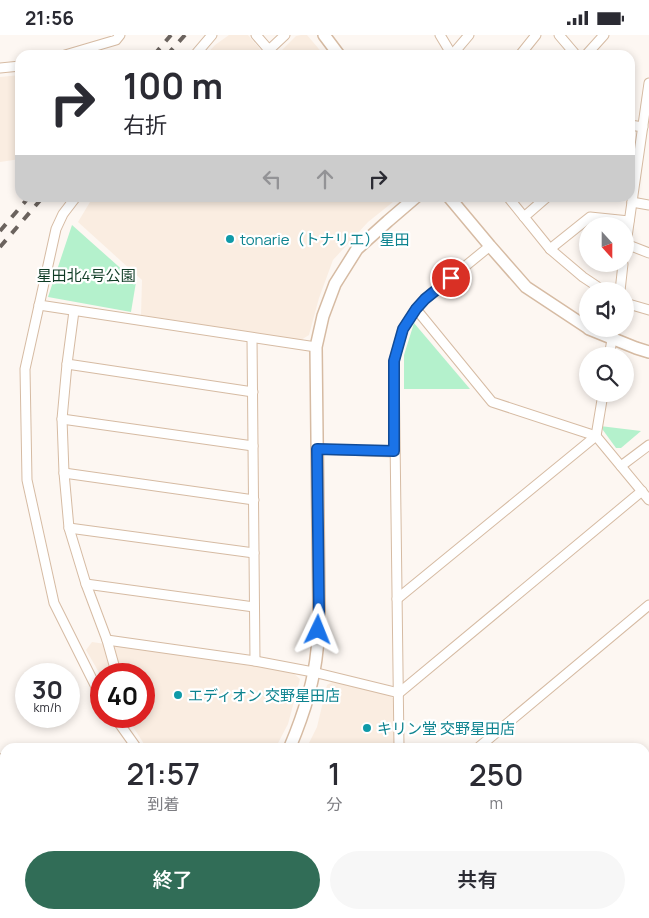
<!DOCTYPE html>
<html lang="ja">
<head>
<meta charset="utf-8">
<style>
  :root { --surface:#fff; --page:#f7f7f7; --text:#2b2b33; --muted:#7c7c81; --accent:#316d57 }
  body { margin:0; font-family:Manrope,"Noto Sans JP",sans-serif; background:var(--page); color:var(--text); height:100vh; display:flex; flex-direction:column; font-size:19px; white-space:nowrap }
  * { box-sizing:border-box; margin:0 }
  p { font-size:16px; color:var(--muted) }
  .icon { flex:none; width:28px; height:28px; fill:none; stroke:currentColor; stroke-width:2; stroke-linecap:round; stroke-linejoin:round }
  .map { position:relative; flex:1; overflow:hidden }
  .details { position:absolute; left:0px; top:708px; width:650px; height:176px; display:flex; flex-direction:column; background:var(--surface); border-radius:15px 15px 0 0; box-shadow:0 2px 8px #0003 }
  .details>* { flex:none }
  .top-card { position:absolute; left:15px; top:15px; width:620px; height:152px; border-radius:15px; box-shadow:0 2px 8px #0003; background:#fff; color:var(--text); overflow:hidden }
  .needle { width:32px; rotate:159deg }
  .fabs { position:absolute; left:579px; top:182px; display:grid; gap:10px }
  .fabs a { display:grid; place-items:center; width:55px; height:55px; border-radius:50%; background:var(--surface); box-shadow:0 2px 8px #0003; font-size:25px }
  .speed { position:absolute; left:15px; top:628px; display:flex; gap:10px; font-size:25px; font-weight:700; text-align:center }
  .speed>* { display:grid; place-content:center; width:65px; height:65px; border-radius:50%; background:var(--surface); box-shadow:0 2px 8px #0003; line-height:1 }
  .speed small { font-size:12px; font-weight:400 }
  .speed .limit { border:8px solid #d22; background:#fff; color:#111 }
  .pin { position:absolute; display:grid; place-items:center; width:42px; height:42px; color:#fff; margin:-21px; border:2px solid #fff; border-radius:50%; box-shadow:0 1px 5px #0007 }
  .me { position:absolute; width:55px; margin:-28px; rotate:2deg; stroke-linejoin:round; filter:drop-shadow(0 0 4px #0008) }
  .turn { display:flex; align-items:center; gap:18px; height:105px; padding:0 25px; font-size:22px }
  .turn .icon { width:65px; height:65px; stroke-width:2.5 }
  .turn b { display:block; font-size:35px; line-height:42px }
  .lanes { display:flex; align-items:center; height:48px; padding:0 25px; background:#0003; justify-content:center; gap:25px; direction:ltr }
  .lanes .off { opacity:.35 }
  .eta { display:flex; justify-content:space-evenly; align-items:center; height:85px; text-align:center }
  .eta b { font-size:30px; font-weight:600; line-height:35px }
  .button { display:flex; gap:10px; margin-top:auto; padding:10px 25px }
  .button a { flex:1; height:58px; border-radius:30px; background:var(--accent); color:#fff; font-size:20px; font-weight:600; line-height:58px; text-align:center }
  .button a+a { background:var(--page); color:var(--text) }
  .status { display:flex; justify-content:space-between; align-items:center; height:35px; padding:0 25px; background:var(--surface); direction:ltr }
  .status svg { height:14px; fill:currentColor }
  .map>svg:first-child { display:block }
  .built { fill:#faede1 }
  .green { fill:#b4f1cc }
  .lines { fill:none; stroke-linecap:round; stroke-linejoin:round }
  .minor-casing { stroke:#d6bba3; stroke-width:11 }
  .tertiary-casing { stroke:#d6bba3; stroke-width:14 }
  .minor { stroke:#fff; stroke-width:9 }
  .tertiary { stroke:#fff; stroke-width:11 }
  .rail { stroke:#6b635e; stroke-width:4; stroke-dasharray:9 9; stroke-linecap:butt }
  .route-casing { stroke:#114b97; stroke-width:12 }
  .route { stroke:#1a73e8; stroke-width:9 }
  .culture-dot { fill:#0f9aa8; stroke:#fff; stroke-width:2 }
  .labels { text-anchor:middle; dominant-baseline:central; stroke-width:4.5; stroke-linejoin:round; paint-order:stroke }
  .culture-label { font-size:15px; fill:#0d838f; stroke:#fff; text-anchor:start }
  .park-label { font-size:15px; fill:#0f3c25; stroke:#fff }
</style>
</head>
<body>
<div class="status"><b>21:56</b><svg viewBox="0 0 49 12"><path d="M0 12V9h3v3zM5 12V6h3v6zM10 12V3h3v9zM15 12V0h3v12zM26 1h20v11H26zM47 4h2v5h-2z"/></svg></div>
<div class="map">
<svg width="649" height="883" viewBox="0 0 649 883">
  <rect width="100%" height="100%" fill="#fdf7f2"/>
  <g class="built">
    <polygon points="229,0 248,0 265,20 206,20 215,10"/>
    <polygon points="301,0 307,0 324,20 277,20 296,1"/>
    <polygon points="20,40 20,124 0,127 0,42"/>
    <polygon points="93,162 398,162 398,163 368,187 333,225 319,263 309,300 301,305 141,280 142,245 78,187"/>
    <polygon points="92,607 292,637 300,644 288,689 276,712 146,712 126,681 144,681 144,639 101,639 101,641 86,615"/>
    <polygon points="334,646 388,659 395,665 397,712 307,712 317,692 327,650"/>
    <polygon points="317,879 398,879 392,883 322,883"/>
  </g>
  <g class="green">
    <polygon points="72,190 136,247 131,277 48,262"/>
    <polygon points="414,288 470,354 404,354 404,320"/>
    <polygon points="600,391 641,396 621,413 616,413"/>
  </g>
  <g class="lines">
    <g class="minor-casing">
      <g id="minor">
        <polyline points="256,0 269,15 285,0"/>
        <polyline points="440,0 452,20"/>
        <polyline points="559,0 576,20"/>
        <polyline points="65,20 116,5 120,0"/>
        <polyline points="195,20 212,0"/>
        <polyline points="452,20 469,0"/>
        <polyline points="520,20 536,0"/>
        <polyline points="586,20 604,0"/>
        <polyline points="0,33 20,31"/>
        <polyline points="630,90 643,92"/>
        <polyline points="76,162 63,179 56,194 25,334 27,445 54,568 101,662"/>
        <polyline points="508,162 550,214 583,242 604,256"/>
        <polyline points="632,167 649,170"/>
        <polyline points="524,182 547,162"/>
        <polyline points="626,209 649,218"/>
        <polyline points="550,214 590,182 629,186"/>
        <polyline points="625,216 649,48"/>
        <polyline points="620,256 623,229"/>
        <polyline points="625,268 649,275"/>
        <polyline points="39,270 316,312"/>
        <polyline points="416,274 492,367 596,401 649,465"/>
        <polyline points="74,276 67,329 62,384 64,438 69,493 86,549 107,605 114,630"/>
        <polyline points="252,303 255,626"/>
        <polyline points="609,321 614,294"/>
        <polyline points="67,329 253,357"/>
        <polyline points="62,384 253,411"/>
        <polyline points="317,414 394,417"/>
        <polyline points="621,431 649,410"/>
        <polyline points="64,438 254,465"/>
        <polyline points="69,493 254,518"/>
        <polyline points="86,549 254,572"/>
        <polyline points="397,564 596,401 603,359"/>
        <polyline points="107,605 255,626 313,637 399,658 642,456"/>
        <polyline points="114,681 136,712"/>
        <polyline points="399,712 394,326 403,294 416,274 425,264 490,211"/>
        <polyline points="479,712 649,570"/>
        <polyline points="0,856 5,856"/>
        <polyline points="398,883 403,879"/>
      </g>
    </g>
    <g class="tertiary-casing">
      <g id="tertiary">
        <polyline points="324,0 339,20"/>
        <polyline points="449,162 490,211 526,252 588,293"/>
        <polyline points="589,294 636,313 649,317"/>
        <path d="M290,712C303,681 314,649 317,615C319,602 318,589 319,576L316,312L323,281L335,249L357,214L388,186L416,162"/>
        <polyline points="0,725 5,727"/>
        <polyline points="292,879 297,883"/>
      </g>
    </g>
    <use href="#minor" class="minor"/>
    <use href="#tertiary" class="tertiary"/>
    <g class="rail">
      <polyline points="154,20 171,0"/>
      <polyline points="167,20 185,0"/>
      <polyline points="0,196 29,162"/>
      <polyline points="0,212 43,162"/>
    </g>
  </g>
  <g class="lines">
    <g class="route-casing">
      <polyline id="route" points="318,595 319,576 317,414 394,416 394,326 403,294 416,274 425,264 451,243"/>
    </g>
    <use href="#route" class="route"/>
  </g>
  <g class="culture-dot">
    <circle cx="230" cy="204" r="5"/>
    <circle cx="178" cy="660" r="5"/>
    <circle cx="367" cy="693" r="5"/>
  </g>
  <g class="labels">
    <g class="culture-label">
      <text x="240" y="204">tonarie（トナリエ）星田</text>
      <text x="188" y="660">エディオン 交野星田店</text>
      <text x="377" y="693">キリン堂 交野星田店</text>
    </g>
    <g class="park-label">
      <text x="86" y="240">星田北4号公園</text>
    </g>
  </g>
</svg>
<div class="fabs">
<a><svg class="needle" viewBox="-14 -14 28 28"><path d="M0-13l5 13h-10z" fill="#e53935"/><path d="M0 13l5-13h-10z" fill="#7c7c81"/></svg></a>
<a><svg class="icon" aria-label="sound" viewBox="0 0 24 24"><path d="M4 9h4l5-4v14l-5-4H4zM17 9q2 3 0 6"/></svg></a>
<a><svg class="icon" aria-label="search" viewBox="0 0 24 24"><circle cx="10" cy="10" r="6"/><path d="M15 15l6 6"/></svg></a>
</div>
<div class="speed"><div>30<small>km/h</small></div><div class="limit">40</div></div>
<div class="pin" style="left:451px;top:243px;background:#d93025"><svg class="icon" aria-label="arrive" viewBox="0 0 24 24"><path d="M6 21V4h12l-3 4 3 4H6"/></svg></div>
<svg class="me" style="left:318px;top:595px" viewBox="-20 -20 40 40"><path d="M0-17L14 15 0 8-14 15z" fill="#1a73e8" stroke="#fff" stroke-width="4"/></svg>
<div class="top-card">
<div class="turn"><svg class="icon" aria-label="right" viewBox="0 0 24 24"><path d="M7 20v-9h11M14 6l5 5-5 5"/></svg><div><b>100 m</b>右折</div></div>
<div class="lanes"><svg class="icon off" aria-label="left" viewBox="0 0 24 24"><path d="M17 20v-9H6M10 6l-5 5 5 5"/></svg><svg class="icon off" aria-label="ahead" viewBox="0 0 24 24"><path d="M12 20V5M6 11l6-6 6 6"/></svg><svg class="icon" aria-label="right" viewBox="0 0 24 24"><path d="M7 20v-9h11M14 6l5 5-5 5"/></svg></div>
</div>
<section class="details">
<div class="eta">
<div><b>21:57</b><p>到着</p></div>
<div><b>1</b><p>分</p></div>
<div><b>250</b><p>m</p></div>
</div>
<div class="button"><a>終了</a><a>共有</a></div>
</section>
</div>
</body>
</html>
